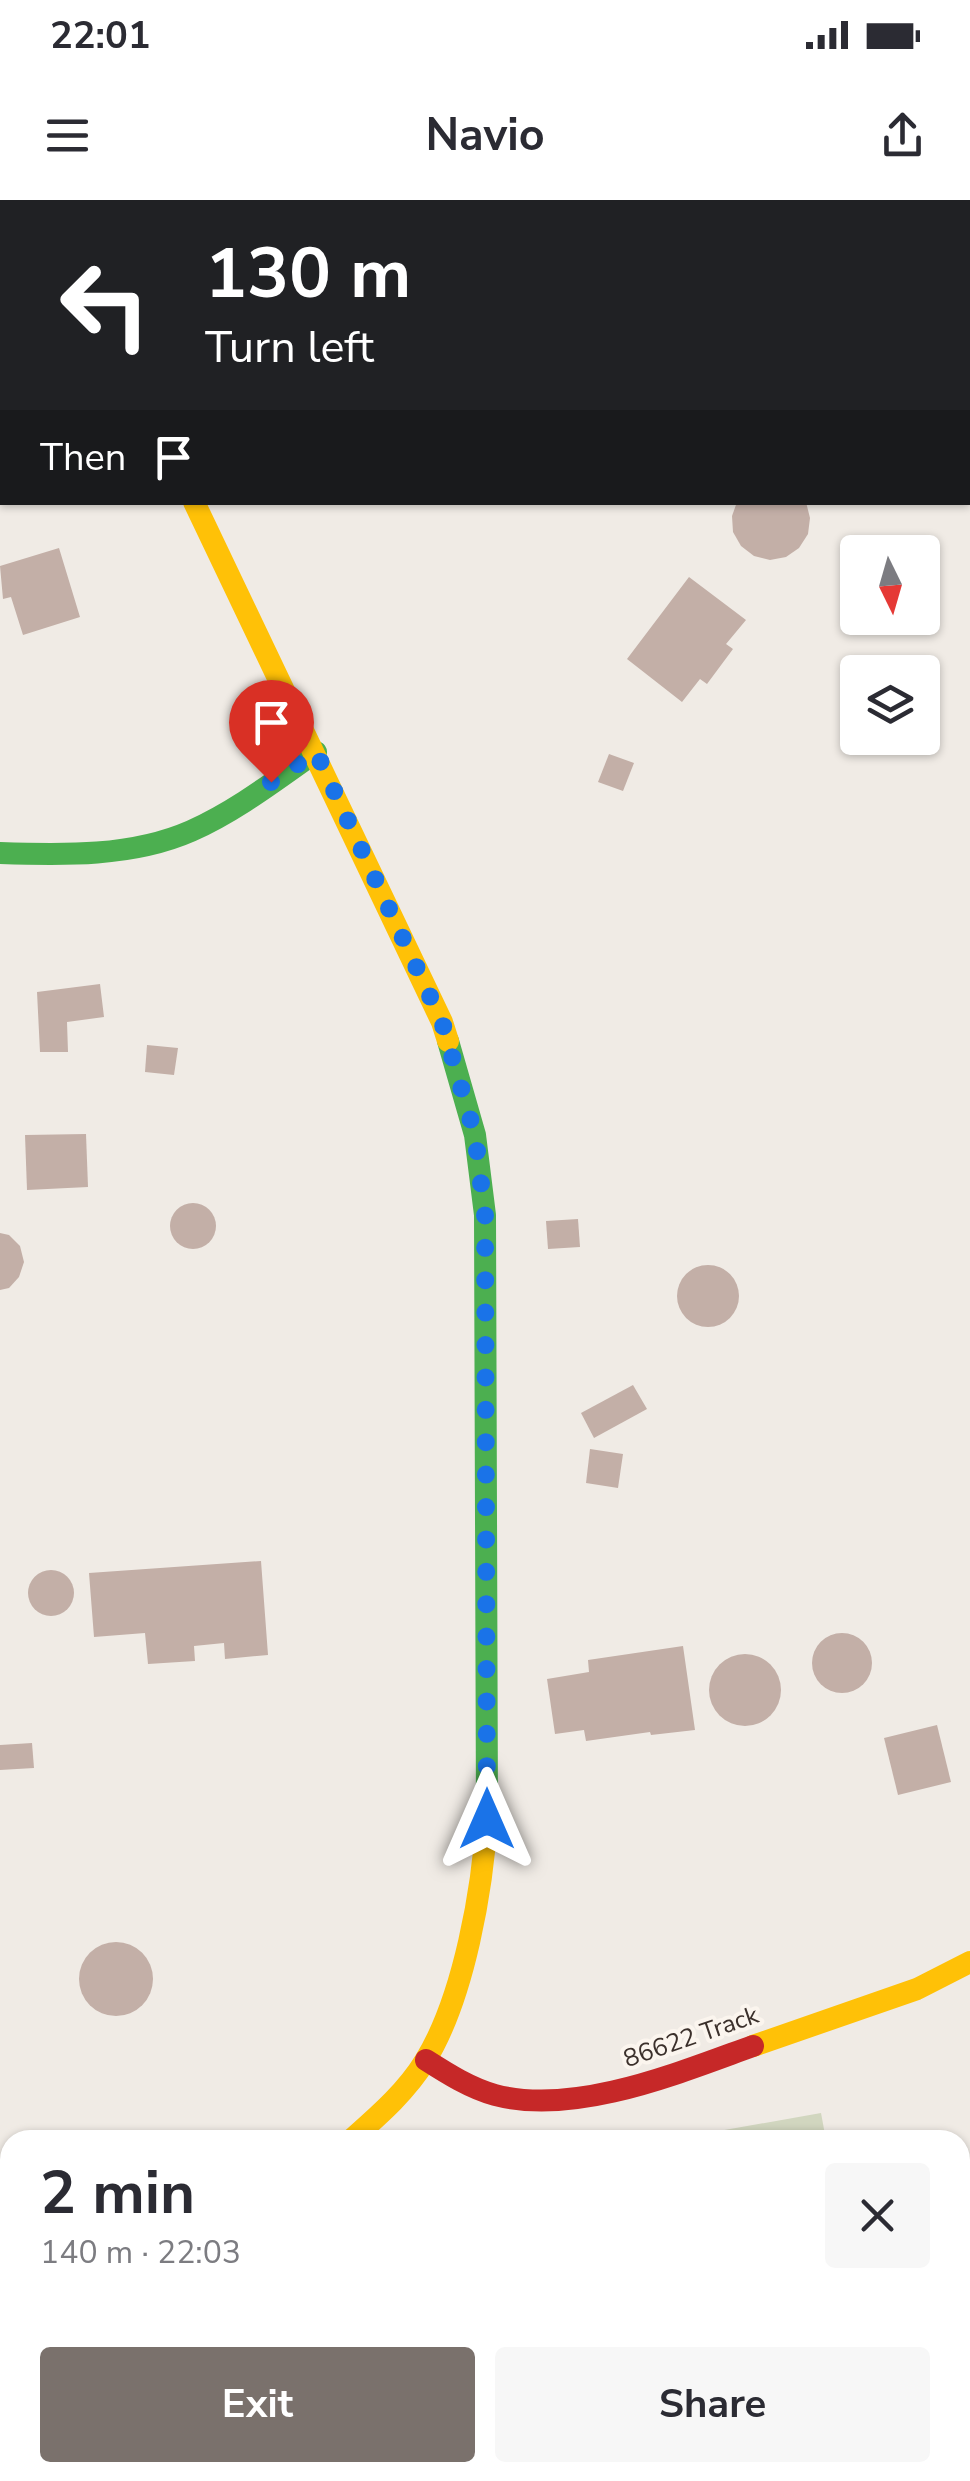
<!DOCTYPE html>
<html lang="en">
<head>
<meta charset="utf-8">
<style>
  :root { --surface:#fff; --page:#f7f7f7; --text:#2b2b33; --muted:#7c7c81; --accent:#7a716c }
  body { margin:0; font-family:"Nunito Sans",sans-serif; background:var(--page); color:var(--text); height:100vh; display:flex; flex-direction:column; font-size:38px; white-space:nowrap }
  * { box-sizing:border-box; margin:0 }
  p { font-size:32px; color:var(--muted) }
  .icon { flex:none; width:55px; height:55px; fill:none; stroke:currentColor; stroke-width:2; stroke-linecap:round; stroke-linejoin:round }
  .map { position:relative; flex:1; overflow:hidden }
  .panel { position:absolute; left:0px; top:1930px; width:970px; height:352px; display:flex; flex-direction:column; background:var(--surface); border-radius:30px 30px 0 0; box-shadow:0 2px 8px #0004 }
  .panel>* { flex:none }
  .top-card { position:absolute; left:0px; top:0px; width:970px; height:305px; box-shadow:0 2px 8px #0004; background:#202124; color:#fff; overflow:hidden }
  .needle { width:65px; rotate:175deg }
  .fabs { position:absolute; left:840px; top:335px; display:grid; gap:20px }
  .fabs a { display:grid; place-items:center; width:100px; height:100px; border-radius:10px; background:var(--surface); box-shadow:0 2px 8px #0004; font-size:50px }
  .pin { position:absolute; display:grid; place-items:center; width:85px; height:85px; color:#fff; margin:-102px -42px; border-radius:50% 50% 50% 0; rotate:-45deg; box-shadow:0 0 10px #0007 }
  .pin .icon { rotate:45deg }
  .me { position:absolute; width:110px; margin:-55px; rotate:0deg; stroke-linejoin:round; filter:drop-shadow(0 0 8px #0008) }
  .turn { display:flex; align-items:center; gap:35px; height:210px; padding:0 40px; font-size:45px }
  .turn .icon { width:130px; height:130px; stroke-width:2.5 }
  .turn b { display:block; font-size:70px; line-height:85px }
  .then { display:flex; align-items:center; height:95px; padding:0 40px; background:#0003; gap:20px; font-size:38px }
  .round { display:grid; place-items:center; flex:none; width:105px; height:105px; border-radius:10px; background:var(--page) }
  .overview { display:flex; align-items:center; justify-content:space-between; height:170px; padding:0 40px }
  h1 { font-size:60px; font-weight:700; line-height:75px }
  .button { display:flex; gap:20px; margin-top:auto; padding:20px 40px }
  .button a { flex:1; height:115px; border-radius:10px; background:var(--accent); color:#fff; font-size:40px; font-weight:700; line-height:115px; text-align:center }
  .button a+a { background:var(--page); color:var(--text) }
  .status { display:flex; justify-content:space-between; align-items:center; height:70px; padding:0 50px; background:var(--surface); direction:ltr }
  .status svg { height:28px; fill:currentColor }
  header { display:flex; justify-content:space-between; align-items:center; height:130px; padding:0 40px; background:var(--surface); font-size:45px; font-weight:700 }
  .map>svg:first-child { display:block }
  .green { fill:#d1d6bf }
  .building { fill:#c3afa7 }
  .lines { fill:none; stroke-linecap:round; stroke-linejoin:round }
  .path { stroke:#c2bbb6; stroke-width:6; stroke-dasharray:5 5; stroke-linecap:butt }
  .fast { stroke:#4caf50; stroke-width:22 }
  .slow { stroke:#ffc107; stroke-width:22 }
  .jam { stroke:#c62828; stroke-width:22 }
  .route { stroke:#1a73e8; stroke-width:18; stroke-dasharray:0 32.4 }
  .labels { text-anchor:middle; dominant-baseline:central; stroke-width:8; stroke-linejoin:round; paint-order:stroke }
  .street-label { font-size:25px; fill:#3b302b; stroke:#fbf5ee }
</style>
</head>
<body>
<div class="status"><b>22:01</b><svg viewBox="0 0 49 12"><path d="M0 12V9h3v3zM5 12V6h3v6zM10 12V3h3v9zM15 12V0h3v12zM26 1h20v11H26zM47 4h2v5h-2z"/></svg></div>
<header><svg class="icon" aria-label="menu" viewBox="0 0 24 24"><path d="M4 6h16M4 12h16M4 18h16"/></svg>Navio<svg class="icon" aria-label="share" viewBox="0 0 24 24"><path d="M12 15V3M7 8l5-5 5 5M5 13v7h14v-7"/></svg></header>
<div class="map">
<svg width="970" height="2281" viewBox="0 0 970 2281">
  <rect width="100%" height="100%" fill="#f0ebe5"/>
  <g class="green">
    <polygon points="821,1913 826,1940 668,1940"/>
    <polygon points="10,2191 10,2272 885,2272 887,2281 0,2281 0,2196"/>
  </g>
  <g class="building">
    <polygon points="737,302 806,302 810,318 808,334 799,348 786,357 770,360 754,356 741,346 733,332 732,316"/>
    <polygon points="59,348 80,417 23,435 11,397 3,399 0,366"/>
    <polygon points="689,377 746,420 726,444 733,449 707,484 700,479 682,502 627,459"/>
    <polygon points="609,554 634,563 623,591 598,582"/>
    <polygon points="100,784 104,817 67,822 68,852 40,852 37,792"/>
    <polygon points="147,845 178,848 174,875 145,872"/>
    <polygon points="86,934 88,987 27,990 25,935"/>
    <circle cx="193" cy="1026" r="23"/>
    <polygon points="578,1019 580,1047 548,1049 546,1021"/>
    <polygon points="0,1033 9,1035 20,1046 24,1062 19,1077 9,1088 0,1090"/>
    <circle cx="708" cy="1096" r="31"/>
    <polygon points="633,1185 647,1209 594,1238 581,1213"/>
    <polygon points="590,1249 623,1254 618,1288 586,1283"/>
    <polygon points="261,1361 268,1455 225,1459 224,1443 194,1446 195,1461 148,1464 145,1433 94,1437 89,1373"/>
    <circle cx="51" cy="1393" r="23"/>
    <circle cx="842" cy="1463" r="30"/>
    <polygon points="683,1446 695,1530 651,1535 650,1532 586,1541 584,1530 555,1534 547,1479 589,1472 588,1460"/>
    <circle cx="745" cy="1490" r="36"/>
    <polygon points="937,1525 951,1582 898,1595 884,1538"/>
    <polygon points="32,1543 34,1568 0,1570 0,1545"/>
    <circle cx="116" cy="1779" r="37"/>
  </g>
  <g class="lines">
    <polyline class="path" points="459,2281 460,2272"/>
    <g class="fast">
      <path d="M0,653C63,655 132,657 191,631C236,611 276,580 316,552"/>
      <polyline points="448,841 475,935 485,1015 487,1615"/>
      <polyline points="0,2115 10,2111"/>
    </g>
    <g class="slow">
      <polyline points="43,0 44,2"/>
      <polyline points="194,302 442,822 448,841"/>
      <polyline points="753,1846 917,1789 970,1762"/>
      <path d="M351,1940C378,1916 406,1892 425,1861C464,1798 483,1688 487,1615"/>
    </g>
    <path class="jam" d="M426,1860C448,1874 470,1888 495,1895C575,1916 678,1873 753,1846"/>
  </g>
  <g class="lines">
    <polyline class="route" points="271,582 316,552 442,822 475,935 485,1015 487,1619"/>
  </g>
  <g class="labels">
    <g class="street-label">
      <text transform="translate(691 1837) rotate(-19)">86622 Track</text>
    </g>
  </g>
</svg>
<div class="fabs">
<a><svg class="needle" viewBox="-14 -14 28 28"><path d="M0-13l5 13h-10z" fill="#e53935"/><path d="M0 13l5-13h-10z" fill="#7c7c81"/></svg></a>
<a><svg class="icon" aria-label="layers" viewBox="0 0 24 24"><path d="M12 4l9 5-9 5-9-5zM3 14l9 5 9-5"/></svg></a>
</div>
<div class="pin" style="left:271px;top:582px;background:#d93025"><svg class="icon" aria-label="arrive" viewBox="0 0 24 24"><path d="M6 21V4h12l-3 4 3 4H6"/></svg></div>
<svg class="me" style="left:487px;top:1619px" viewBox="-20 -20 40 40"><path d="M0-17L14 15 0 8-14 15z" fill="#1a73e8" stroke="#fff" stroke-width="4"/></svg>
<div class="top-card">
<div class="turn"><svg class="icon" aria-label="left" viewBox="0 0 24 24"><path d="M17 20v-9H6M10 6l-5 5 5 5"/></svg><div><b>130 m</b>Turn left</div></div>
<div class="then">Then<svg class="icon" aria-label="arrive" viewBox="0 0 24 24"><path d="M6 21V4h12l-3 4 3 4H6"/></svg></div>
</div>
<section class="panel">
<div class="overview"><div><h1>2 min</h1><p>140 m · 22:03</p></div><a class="round"><svg class="icon" aria-label="close" viewBox="0 0 24 24"><path d="M6 6l12 12M18 6L6 18"/></svg></a></div>
<div class="button"><a>Exit</a><a>Share</a></div>
</section>
</div>
</body>
</html>
